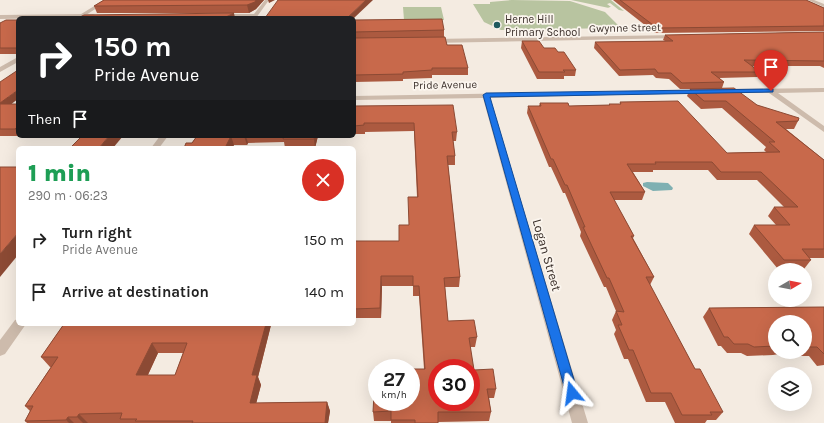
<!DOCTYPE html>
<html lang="en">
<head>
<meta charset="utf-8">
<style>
  :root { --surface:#fff; --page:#f2f2f2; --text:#222; --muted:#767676 }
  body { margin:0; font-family:Karla,sans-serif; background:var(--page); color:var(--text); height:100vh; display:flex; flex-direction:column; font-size:15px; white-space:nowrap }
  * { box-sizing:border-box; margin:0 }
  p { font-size:13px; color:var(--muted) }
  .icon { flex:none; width:22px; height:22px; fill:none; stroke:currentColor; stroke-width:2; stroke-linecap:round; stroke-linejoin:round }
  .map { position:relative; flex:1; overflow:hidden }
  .details { position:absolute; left:16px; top:146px; width:340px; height:180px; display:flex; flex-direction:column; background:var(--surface); border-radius:6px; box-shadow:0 4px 16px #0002 }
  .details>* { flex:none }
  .guide { position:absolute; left:16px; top:16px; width:340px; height:122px; border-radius:6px; box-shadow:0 4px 16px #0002; background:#202124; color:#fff; overflow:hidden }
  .needle { width:26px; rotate:80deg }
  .tools { position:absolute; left:768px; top:263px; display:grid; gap:8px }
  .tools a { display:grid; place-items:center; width:44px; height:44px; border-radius:50%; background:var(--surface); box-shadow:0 4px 16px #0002; font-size:20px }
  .speed { position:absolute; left:368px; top:359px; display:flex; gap:8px; font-size:20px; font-weight:700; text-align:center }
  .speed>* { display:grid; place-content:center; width:52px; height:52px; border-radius:50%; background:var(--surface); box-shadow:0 4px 16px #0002; line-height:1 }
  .speed small { font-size:10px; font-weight:400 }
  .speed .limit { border:6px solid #d22; background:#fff; color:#111 }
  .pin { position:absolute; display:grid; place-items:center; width:34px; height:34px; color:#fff; margin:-41px -17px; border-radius:50% 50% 50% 0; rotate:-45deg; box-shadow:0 0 4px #0007 }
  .pin .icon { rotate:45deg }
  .me { position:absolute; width:44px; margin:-22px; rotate:344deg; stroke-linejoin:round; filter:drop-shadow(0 0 3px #0008) }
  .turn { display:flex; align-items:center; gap:14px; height:84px; padding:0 12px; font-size:18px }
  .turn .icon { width:52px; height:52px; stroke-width:2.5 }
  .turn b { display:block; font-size:28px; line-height:34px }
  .then { display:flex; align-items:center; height:38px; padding:0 12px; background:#0003; gap:8px; font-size:15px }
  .round { display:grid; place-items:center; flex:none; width:42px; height:42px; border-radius:21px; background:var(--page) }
  .summary { display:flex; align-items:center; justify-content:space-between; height:68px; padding:0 12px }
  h1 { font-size:24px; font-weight:800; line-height:30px; color:#1e9e55 }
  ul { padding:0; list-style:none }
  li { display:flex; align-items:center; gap:12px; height:52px; padding:0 12px }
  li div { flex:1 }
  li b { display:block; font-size:15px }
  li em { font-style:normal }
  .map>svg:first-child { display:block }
  .green { fill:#b8c4a0 }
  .water { fill:#7fb0b2 }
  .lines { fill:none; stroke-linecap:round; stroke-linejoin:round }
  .minor { fill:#cdbbac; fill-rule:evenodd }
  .tertiary { fill:#cdbbac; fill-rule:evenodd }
  .wall { fill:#ac5a40; fill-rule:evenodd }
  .shaded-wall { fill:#8c4a34 }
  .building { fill:#c8694b; stroke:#8c4a34; fill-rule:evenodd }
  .route { fill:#1a73e8; stroke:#114b97 }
  .poi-dot { fill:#1f5a5e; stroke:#fbf5ee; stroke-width:1.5 }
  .labels { text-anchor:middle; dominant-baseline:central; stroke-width:3.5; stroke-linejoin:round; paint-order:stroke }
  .far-poi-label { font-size:11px; fill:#3b302b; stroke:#fbf5ee; text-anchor:start }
  .far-street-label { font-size:11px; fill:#3b302b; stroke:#fbf5ee }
  .street-label { font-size:13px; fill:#3b302b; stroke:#fbf5ee }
</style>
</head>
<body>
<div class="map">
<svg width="824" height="423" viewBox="0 0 824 423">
  <rect width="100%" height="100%" fill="#f4ebe1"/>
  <g class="green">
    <polygon points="512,0 570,1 605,12 619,26 613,28 501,30 484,22 473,4 490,4 490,2"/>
    <polygon points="571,0 611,0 624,11 619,10 610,3 607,4 611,7 608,7 610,8 609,8"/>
    <polygon points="403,7 441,7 444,20 404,20"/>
  </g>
  <polygon class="water" points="647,182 668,183 673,188 672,190 653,191 643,186 643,183"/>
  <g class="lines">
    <g class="minor">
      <polygon points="104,0 109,0 83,17 78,16"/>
      <polygon points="808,0 814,0 824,4 824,7"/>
      <polygon points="678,35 681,37 680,38 432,43 429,41 432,39"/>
      <polygon points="18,57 18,62 0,72 0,67"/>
      <polygon points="824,88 824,92 778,93 824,126 824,132 769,93 726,93 723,91 726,89"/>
      <polygon points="702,90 705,92 704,93 490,98 588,423 572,423 483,98 354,100 354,96"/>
    </g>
    <g class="tertiary">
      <polygon points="265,0 269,0 256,18 250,18 251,17 221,18 218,16 221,14 254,14"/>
      <polygon points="93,14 95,15 95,17 0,19 0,15"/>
      <polygon points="160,136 168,136 159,148 151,148"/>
      <polygon points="18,319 18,324 26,324 5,354 0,356 0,340 15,320"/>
    </g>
  </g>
  <g class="wall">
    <polygon points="104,0 264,0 256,9 249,13 97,13 94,6"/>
    <polygon points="613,0 806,0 824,8 824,31 655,33"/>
    <polygon points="18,20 18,54 0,54 0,23"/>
    <polygon points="354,20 444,30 444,37 447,45 468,68 468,75 432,75 432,78 403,79 403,81 354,82"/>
    <polygon points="824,32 824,68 820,66 752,66 760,72 757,77 719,78 724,82 722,88 757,105 798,121 794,129 786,129 824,160 824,258 809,258 811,260 804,269 778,269 749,234 754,225 776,225 768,216 774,207 784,207 757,180 717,180 708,170 653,170 653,172 633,172 645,192 642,200 614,200 634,236 633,238 654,277 650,285 695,369 723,412 716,420 707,420 705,423 675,423 665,402 646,402 628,359 624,359 614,334 616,330 612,320 616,311 606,287 604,287 580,236 581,232 565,193 563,193 551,167 549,167 527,113 528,106 539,106 540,103 569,106 609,105 609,104 620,104 620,102 727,153 766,152 764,150 766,147 722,108 701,109 687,96 690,89 680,89 669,79 656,78 653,75 619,76 594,48 595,42 665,41 663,40 665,35"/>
    <polygon points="522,41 544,48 558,52 576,70 575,76 564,76 564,79 537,79 521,48"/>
    <polygon points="0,82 12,104 18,104 18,136 0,136"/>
    <polygon points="354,106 457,132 456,141 453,141 455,156 455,165 448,165 460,277 459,287 445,287 448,321 477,337 475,347 470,347 474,370 496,389 494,398 489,398 491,412 489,421 438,422 438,423 391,423 391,421 374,421 373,412 377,402 424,369 419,296 413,296 413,286 382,286 381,318 354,318 354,241 399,241 409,225 417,197 414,131 365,132 365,134 354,134"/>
    <polygon points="197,136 318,136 315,148 285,148 284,142 248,143 247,145 234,145 232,148 184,148 192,143"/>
    <polygon points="824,307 824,365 817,366 809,356 795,356 792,352 805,352 805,322 775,322 775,352 791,352 773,355 747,356 741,353 727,353 721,346 718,346 703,317 709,308"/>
    <path d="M64,324H271V325L258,377L261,385L256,403L327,402L330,411L328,423H27L25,421L30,411L25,406L51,367H50L41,357ZM158,353H183L175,375H148Z"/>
  </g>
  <g class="shaded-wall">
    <polygon points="256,0 264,0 256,9 249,13 247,5"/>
    <polygon points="268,0 275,0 269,3"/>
    <polygon points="366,0 373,0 354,18 347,18"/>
    <polygon points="234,13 235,18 224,18"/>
    <polygon points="18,90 18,99 2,111 0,107 0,103"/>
    <polygon points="18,126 18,134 15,129"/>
    <polygon points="109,136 123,136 113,148 99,148"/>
    <polygon points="231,136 234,145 232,148 225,148"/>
    <polygon points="244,136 246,136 248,143 247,145"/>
    <polygon points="315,136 318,136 315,148 314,139"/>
    <polygon points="18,233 18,255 0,277 0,254"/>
    <polygon points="381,276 382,286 381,318 380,308"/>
    <polygon points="266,324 271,324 271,325 258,377 261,385 254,412 250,403 252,375"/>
    <polygon points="152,343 158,353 143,385 136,375"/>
    <polygon points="327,402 330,411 328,423 325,423"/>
    <polygon points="79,414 88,423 83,423 77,417"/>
    <polygon points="68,417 74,423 69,423 66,420"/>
  </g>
  <g class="building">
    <polygon points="104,0 256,0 255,2 247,5 94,6"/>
    <polygon points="278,0 366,0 347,18 265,18"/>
    <polygon points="620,0 806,0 824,8 824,26 657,28"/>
    <polygon points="234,13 224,18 42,18 44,17 80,17 84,15"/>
    <polygon points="442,19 444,30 354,32 354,20"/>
    <polygon points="6,20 18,20 18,48 0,48 0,23"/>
    <polygon points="824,32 824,61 744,60 760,72 711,72 724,82 682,83 671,73 658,73 655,69 620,70 595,42 673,41 665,35"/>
    <polygon points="445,37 447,45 462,45 468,68 432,68 432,70 403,72 403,74 354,75 354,38"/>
    <polygon points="522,41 539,41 544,48 555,48 558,52 564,52 576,70 563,70 565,72 539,72"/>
    <polygon points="18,70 18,90 0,103 0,82"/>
    <polygon points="734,88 757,105 799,118 798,121 776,122 824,160 824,249 802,249 811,260 784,260 754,225 790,225 774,207 798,207 761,172 721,172 712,162 655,162 656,164 627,164 645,192 610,192 634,236 631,236 654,277 646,277 695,369 700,369 723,412 710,412 712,415 682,415 671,393 651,393 633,350 629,350 618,325 622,325 616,311 624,312 609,278 607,278 583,227 585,227 567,185 565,185 553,159 551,159 528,106 541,106 540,103 568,103 569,106 610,105 609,104 621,104 620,102 678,101 727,153 780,152 769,142 775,142 726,101 704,101 690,89"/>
    <polygon points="0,104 18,104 18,126 15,129 0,129"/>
    <path d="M453,105L457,132H452L455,156H447L460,277L444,278L448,321L474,320L477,337L469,338L474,370L493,369L496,389H487L491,412H438V423H415V420H391V411L373,412L375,376H377V402H411V369H425L419,286H413V276H381L380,308L354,309V241H399V225H409L408,197H418L414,123H364V125L354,126V106ZM437,368H471V402H437Z"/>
    <polygon points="82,136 109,136 99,148 70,148"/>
    <polygon points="197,136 244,136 231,136 225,148 184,148 186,143 192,143"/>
    <polygon points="284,136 315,136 314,139 283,139"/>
    <polygon points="0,167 18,167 18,233 0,254"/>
    <polygon points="824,307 824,354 817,347 805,347 805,322 775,322 775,346 754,347 748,344 734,344 728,337 724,337 709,308"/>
    <path d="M64,324H266L252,375H257L250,403L327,402L325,423H192L193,421H135L137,419H120L122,413L79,414L77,417H68L66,420L25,421L33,406H25L58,357H41ZM152,343H187L175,375H136Z"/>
  </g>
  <polygon class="route" points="771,89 773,89 773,92 490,97 578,393 577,397 572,399 567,397 483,95 486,93"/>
  <circle class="poi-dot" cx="497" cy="25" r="4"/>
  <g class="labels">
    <g class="far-poi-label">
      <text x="505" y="19">Herne Hill<tspan x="505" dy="13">Primary School</tspan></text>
    </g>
    <g class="far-street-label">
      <text transform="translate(625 28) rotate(-1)">Gwynne Street</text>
      <text transform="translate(445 85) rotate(-1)">Pride Avenue</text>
    </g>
    <g class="street-label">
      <text transform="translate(547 255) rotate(74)">Logan Street</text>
    </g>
  </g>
</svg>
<div class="tools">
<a><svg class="needle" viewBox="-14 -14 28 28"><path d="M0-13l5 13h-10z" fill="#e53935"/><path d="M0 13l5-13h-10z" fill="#767676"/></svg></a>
<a><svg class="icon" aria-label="search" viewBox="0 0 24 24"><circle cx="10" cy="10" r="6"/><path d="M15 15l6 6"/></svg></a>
<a><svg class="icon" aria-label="layers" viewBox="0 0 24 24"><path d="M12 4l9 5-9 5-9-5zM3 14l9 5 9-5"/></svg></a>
</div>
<div class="speed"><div>27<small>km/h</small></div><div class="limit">30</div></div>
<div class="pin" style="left:771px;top:91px;background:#d93025"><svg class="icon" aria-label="arrive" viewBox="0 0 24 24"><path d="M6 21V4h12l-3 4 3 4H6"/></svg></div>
<svg class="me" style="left:572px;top:393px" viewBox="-20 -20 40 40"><path d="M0-17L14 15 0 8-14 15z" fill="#1a73e8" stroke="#fff" stroke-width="4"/></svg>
<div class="guide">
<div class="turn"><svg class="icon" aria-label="right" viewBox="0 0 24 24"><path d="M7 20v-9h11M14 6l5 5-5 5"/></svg><div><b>150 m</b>Pride Avenue</div></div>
<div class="then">Then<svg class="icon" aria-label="arrive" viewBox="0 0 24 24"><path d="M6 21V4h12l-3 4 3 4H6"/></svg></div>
</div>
<section class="details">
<div class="summary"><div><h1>1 min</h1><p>290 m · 06:23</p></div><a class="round" style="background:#d93025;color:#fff"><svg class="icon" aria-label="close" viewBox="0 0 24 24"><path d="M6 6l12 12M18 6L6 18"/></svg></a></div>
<ul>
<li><svg class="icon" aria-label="right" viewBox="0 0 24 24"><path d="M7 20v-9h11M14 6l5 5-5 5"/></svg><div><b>Turn right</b><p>Pride Avenue</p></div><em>150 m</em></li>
<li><svg class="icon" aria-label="arrive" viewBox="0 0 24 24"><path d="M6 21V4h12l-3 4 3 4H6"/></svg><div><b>Arrive at destination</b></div><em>140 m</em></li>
</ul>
</section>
</div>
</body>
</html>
